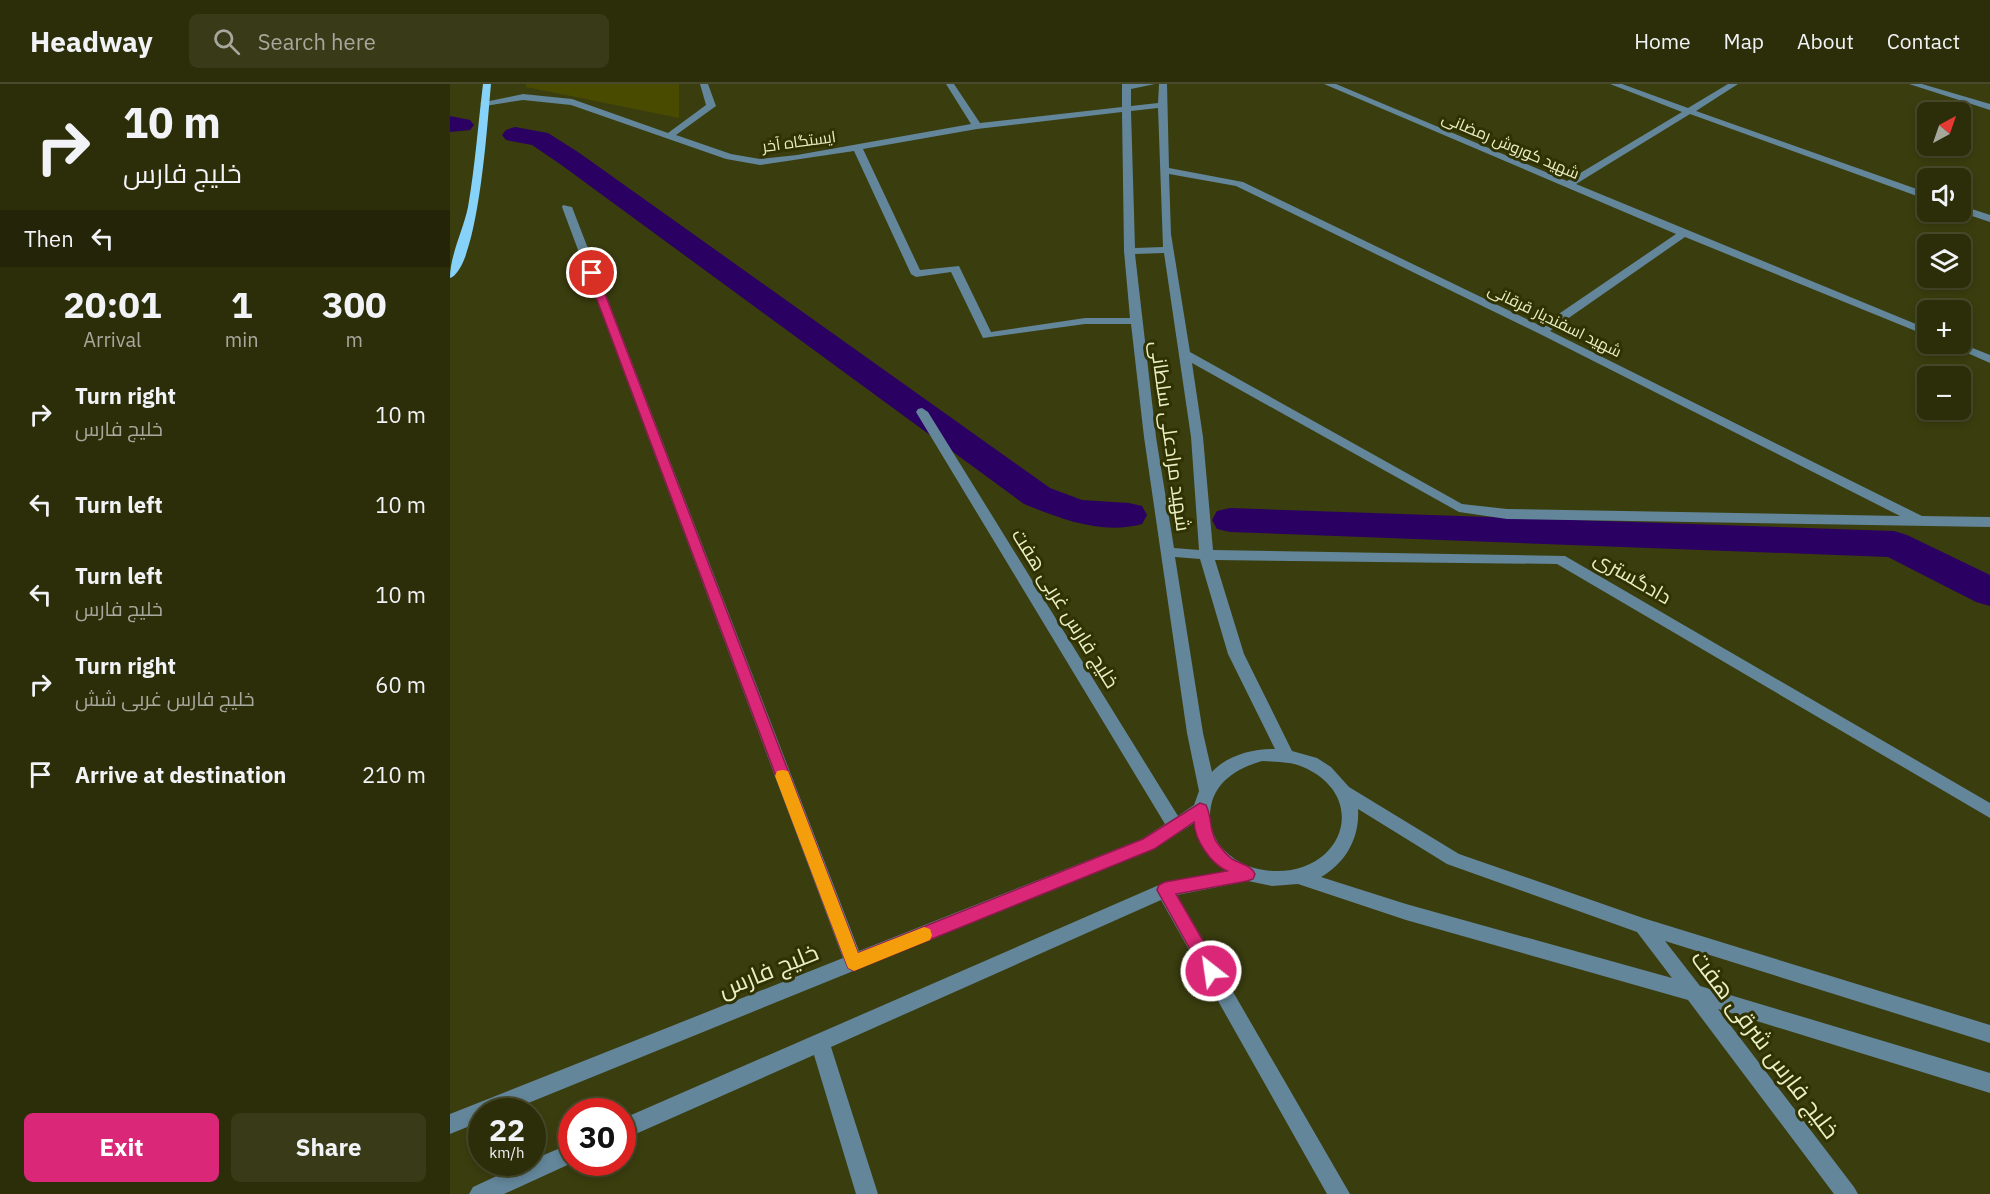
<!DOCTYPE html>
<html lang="en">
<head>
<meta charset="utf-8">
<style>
  :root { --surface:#2c2e0a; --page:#383a18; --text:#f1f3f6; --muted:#a6a89c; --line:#484a2b; --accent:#db2777 }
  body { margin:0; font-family:"IBM Plex Sans",Cairo,sans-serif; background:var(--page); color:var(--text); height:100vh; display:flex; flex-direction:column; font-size:22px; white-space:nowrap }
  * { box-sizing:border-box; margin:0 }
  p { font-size:20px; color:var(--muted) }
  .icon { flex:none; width:33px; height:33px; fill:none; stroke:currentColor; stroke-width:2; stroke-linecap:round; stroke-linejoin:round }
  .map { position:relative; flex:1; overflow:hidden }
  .drawer { display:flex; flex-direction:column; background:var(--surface); width:450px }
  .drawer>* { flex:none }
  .guide { background:#2c2e0a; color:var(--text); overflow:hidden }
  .needle { width:39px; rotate:40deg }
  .controls { position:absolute; left:1467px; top:18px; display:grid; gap:12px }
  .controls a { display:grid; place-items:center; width:54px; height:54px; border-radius:9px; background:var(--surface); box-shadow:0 3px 9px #0003,0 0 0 2px var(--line); font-size:30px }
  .speed { position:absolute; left:18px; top:1014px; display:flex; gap:12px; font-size:30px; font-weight:700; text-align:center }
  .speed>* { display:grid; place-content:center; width:78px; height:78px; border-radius:50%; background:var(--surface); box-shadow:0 3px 9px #0003,0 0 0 2px var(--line); line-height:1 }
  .speed small { font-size:15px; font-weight:400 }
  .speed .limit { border:9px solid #d22; background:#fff; color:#111 }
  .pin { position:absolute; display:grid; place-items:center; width:51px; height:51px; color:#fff; margin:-26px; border:3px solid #fff; border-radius:50%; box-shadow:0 2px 6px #0007 }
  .me { position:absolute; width:66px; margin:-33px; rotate:330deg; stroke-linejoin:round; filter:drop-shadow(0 0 4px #0008) }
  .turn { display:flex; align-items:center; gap:21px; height:126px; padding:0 24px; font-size:27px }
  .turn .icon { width:78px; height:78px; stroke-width:2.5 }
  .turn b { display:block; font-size:42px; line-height:51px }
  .then { display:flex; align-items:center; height:57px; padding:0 24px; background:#0003; gap:12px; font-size:22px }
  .eta { display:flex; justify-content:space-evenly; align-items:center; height:102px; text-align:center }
  .eta b { font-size:36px; font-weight:700; line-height:42px }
  .button { display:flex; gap:12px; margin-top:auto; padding:12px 24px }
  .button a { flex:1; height:69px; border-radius:9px; background:var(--accent); color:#fff; font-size:24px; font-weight:700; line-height:69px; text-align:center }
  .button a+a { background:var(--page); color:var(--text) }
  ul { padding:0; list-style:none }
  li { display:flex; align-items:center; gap:18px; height:90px; padding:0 24px }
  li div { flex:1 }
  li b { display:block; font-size:22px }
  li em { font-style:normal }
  header { display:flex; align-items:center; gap:36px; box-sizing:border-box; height:84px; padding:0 30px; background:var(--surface); border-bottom:2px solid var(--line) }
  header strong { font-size:28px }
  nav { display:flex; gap:33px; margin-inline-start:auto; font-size:21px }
  .search { width:420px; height:54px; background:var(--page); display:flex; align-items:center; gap:15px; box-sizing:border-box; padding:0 21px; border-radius:9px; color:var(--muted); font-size:22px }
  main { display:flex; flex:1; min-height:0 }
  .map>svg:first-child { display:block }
  .green { fill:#484b00 }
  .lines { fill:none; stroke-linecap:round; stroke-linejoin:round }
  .canal { fill:#2b0063; fill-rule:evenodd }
  .minor { fill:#63869a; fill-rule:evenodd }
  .major { fill:#86d2f9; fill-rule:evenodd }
  .route { fill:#db2777; stroke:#8e194d; stroke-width:1.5 }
  .slow { fill:#f59e0b }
  .labels { text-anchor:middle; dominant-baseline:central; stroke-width:6; stroke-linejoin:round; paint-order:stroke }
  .far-street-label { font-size:16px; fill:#eaeec4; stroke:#303202 }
  .street-label { font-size:20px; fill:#eaeec4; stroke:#303202 }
  .near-street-label { font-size:24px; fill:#eaeec4; stroke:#303202 }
</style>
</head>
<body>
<header>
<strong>Headway</strong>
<div class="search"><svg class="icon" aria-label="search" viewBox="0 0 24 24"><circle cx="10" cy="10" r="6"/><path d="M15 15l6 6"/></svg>Search here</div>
<nav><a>Home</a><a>Map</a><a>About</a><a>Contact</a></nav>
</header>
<main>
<section class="drawer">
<div class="guide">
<div class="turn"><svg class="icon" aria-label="right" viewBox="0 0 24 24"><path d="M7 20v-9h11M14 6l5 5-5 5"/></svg><div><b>10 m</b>خلیج فارس</div></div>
<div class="then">Then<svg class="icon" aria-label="left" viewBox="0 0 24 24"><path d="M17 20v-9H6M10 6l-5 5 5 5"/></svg></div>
</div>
<div class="eta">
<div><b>20:01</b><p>Arrival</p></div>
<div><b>1</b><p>min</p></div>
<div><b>300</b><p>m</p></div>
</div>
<ul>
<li><svg class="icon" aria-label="right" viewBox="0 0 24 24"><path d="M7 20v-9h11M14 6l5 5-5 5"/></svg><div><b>Turn right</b><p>خلیج فارس</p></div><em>10 m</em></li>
<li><svg class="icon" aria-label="left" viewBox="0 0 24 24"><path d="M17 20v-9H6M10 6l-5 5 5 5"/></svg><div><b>Turn left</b></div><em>10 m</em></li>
<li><svg class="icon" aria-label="left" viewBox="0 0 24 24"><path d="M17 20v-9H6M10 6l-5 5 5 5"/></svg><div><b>Turn left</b><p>خلیج فارس</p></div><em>10 m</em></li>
<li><svg class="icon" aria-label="right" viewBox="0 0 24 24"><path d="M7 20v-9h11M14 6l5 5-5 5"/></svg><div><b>Turn right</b><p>خلیج فارس غربی شش</p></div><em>60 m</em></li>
<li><svg class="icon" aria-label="arrive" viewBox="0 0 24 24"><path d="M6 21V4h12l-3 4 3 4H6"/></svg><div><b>Arrive at destination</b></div><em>210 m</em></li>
</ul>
<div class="button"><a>Exit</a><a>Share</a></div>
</section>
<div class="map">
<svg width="1540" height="1110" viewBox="0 0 1540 1110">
  <rect width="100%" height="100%" fill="#3a3d0e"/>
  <polygon class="green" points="76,0 229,0 229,34 76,3"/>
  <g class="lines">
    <g class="canal">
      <polygon points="0,32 20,36 24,41 20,46 0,48"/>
      <path d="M65,43L98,49L128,68L600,404L632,416L679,419L692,422L697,431L692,440C652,451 611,435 574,420L110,80L82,61L56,56L52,51L56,46Z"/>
      <polygon points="780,424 1444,447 1457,451 1540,491 1540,522 1526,518 1438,473 780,448 767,445 762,436 767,427"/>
    </g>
    <g class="minor">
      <path d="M250,0H258L266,22L226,51L281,70L310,75L347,71L521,40L496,0H504L530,39L672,23V0H705L681,5V22L708,19L709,0H717L719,84L793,98L1091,242L1226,150L874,0H886L1117,97L1232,28L1160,0H1172L1238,24L1278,0H1288L1246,27L1478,109V116L1240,30L1126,100L1478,245V252L1235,153L1100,247L1472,432L1540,433V443L1057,435L1009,428L742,279L753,353L763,466L1115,472L1540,719V734L1107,480L765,476L794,570L842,667L867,674L881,683L899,703L1009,770L1193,834L1540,941V959L1215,857L1250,902L1540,989V1009L1268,925L1404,1103L1408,1110H1384L1238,916L956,836L848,800L822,802L798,797L727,811L900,1110H877L711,816L381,963L428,1110H406L364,971L172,1056V1035L709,801L775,787C758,775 748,759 744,739L704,765L56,1028H32V1037L0,1050V1030L393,874L112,123L113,121L122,123L409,867L692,755L715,740L466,328L468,325L472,324L478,328L728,732L744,721L749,707L737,649L694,353L681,240H635L533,254L501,188L466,193L461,190L404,67L310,81L276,75L121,21L73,16L35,22L30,19L73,10L122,15L218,49L256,21ZM708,24L713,163L685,164L681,27ZM672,28L674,167L680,234H635L541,248L509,182L470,186L413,65L527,45ZM719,90L786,102L1088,249L1450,432L1057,425L1012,420L740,268L721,150ZM714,169L741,353L749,466L724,464L706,353L685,170ZM725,473L750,475L778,570L825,665C803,664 776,672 762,688L753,649ZM812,677C825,678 840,677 853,683C920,712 894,790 823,787C804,786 788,780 774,766C765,757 761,745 760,733C760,701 784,685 812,677ZM908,725L997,780L1187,848L1222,894L956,820L871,793C896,779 910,753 908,725Z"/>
      <polygon points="1459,0 1472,0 1540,20 1540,26"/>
      <polygon points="1510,121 1540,131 1540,138 1510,128"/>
      <polygon points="1510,259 1540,271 1540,279 1497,260"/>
      <polygon points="122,1059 122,1078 124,1078 54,1110 19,1110 23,1103 77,1078 82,1078 82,1076"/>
    </g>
    <path class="major" d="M33,0H41C38,31 29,184 0,194C0,171 13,147 18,123C25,83 28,41 33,0Z"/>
  </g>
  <path class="route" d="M139,187L147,189L408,869L693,755L750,719L756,721C762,733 759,745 766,757C770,763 777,771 782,775C790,780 801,781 805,790L803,795L797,797L726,810L767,881L770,887L767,892L761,895L755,892L707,806L709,801L715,798L777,787C760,779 745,756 744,738L704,765L410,884L404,887L398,884L137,189Z"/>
  <polygon class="slow" points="333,686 338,687 340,692 408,869 474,843 480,845 482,851 480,856 404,887 398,884 325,692 327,687"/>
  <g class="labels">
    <g class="far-street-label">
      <text transform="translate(349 57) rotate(-8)">ایستگاه آخر</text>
      <text transform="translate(1061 61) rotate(23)">شهید کوروش رمضانی</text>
      <text transform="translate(1105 236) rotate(26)">شهید اسفندیار قرقانی</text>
    </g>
    <g class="street-label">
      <text transform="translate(721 352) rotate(82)">شهید مرادعلی سلطانی</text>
      <text transform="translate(1183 493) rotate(30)">دادگستری</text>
      <text transform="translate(616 524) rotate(58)">خلیج فارس غربی هفت</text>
    </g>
    <g class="near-street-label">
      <text transform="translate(318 886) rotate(-22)">خلیج فارس</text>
      <text transform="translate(1316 960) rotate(53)">خلیج فارس شرقی هفت</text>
    </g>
  </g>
</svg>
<div class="controls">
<a><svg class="needle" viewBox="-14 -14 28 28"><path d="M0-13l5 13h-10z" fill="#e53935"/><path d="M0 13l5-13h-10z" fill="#a6a89c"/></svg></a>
<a><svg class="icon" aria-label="sound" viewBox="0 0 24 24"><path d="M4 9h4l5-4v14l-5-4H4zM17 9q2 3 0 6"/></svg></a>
<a><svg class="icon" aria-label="layers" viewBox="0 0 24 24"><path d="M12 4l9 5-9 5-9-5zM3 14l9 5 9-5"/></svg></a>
<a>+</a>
<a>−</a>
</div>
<div class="speed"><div>22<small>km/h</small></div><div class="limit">30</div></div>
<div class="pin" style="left:142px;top:189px;background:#d93025"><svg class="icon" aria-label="arrive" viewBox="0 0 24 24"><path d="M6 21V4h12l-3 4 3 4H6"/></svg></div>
<svg class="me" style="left:761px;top:887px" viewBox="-20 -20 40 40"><circle r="17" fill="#db2777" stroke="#fff" stroke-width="3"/><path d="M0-11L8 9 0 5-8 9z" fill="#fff"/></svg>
</div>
</main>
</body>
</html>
